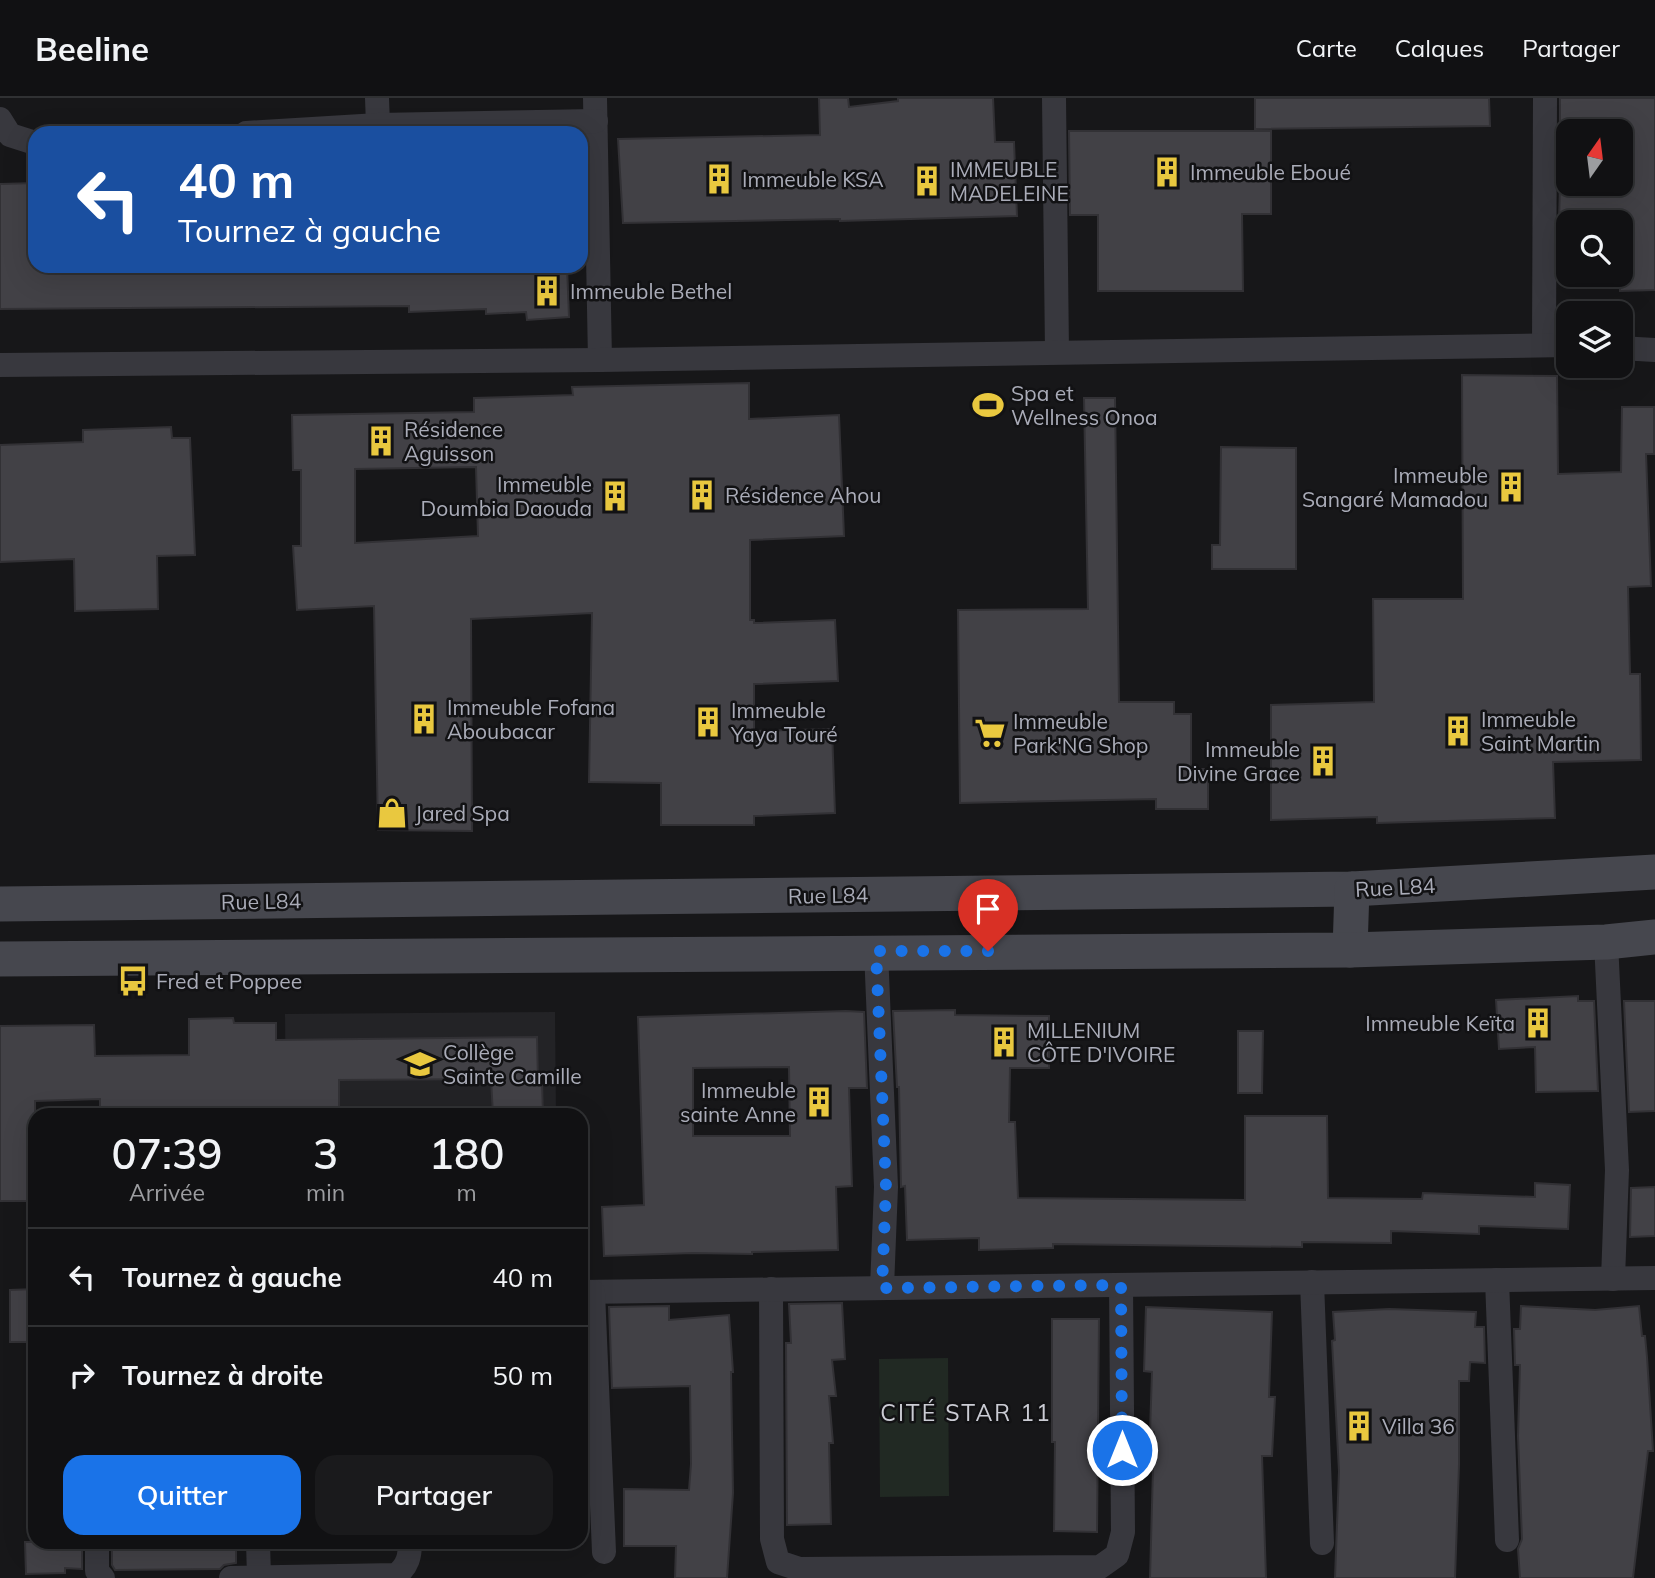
<!DOCTYPE html>
<html lang="fr">
<head>
<meta charset="utf-8">
<style>
  :root { --surface:#111113; --page:#1a1a1c; --text:#f1f3f6; --muted:#9c9da0; --line:#303133; --accent:#1a73e8 }
  body { margin:0; font-family:Mulish,sans-serif; background:var(--page); color:var(--text); height:100vh; display:flex; flex-direction:column; font-size:26px; white-space:nowrap }
  * { box-sizing:border-box; margin:0 }
  p { font-size:23px; color:var(--muted) }
  .icon { flex:none; width:38px; height:38px; fill:none; stroke:currentColor; stroke-width:2; stroke-linecap:round; stroke-linejoin:round }
  .map { position:relative; flex:1; overflow:hidden }
  .drawer { position:absolute; left:28px; top:1010px; width:560px; height:441px; display:flex; flex-direction:column; background:var(--surface); border-radius:21px; box-shadow:0 7px 28px #0002,0 0 0 2px var(--line) }
  .drawer>* { flex:none }
  .banner { position:absolute; left:28px; top:28px; width:560px; height:147px; border-radius:21px; box-shadow:0 7px 28px #0002,0 0 0 2px var(--line); background:#1a4fa0; color:#fff; overflow:hidden }
  .needle { width:46px; rotate:14deg }
  .controls { position:absolute; left:1556px; top:21px; display:grid; gap:14px }
  .controls a { display:grid; place-items:center; width:77px; height:77px; border-radius:14px; background:var(--surface); box-shadow:0 7px 28px #0002,0 0 0 2px var(--line); font-size:35px }
  .pin { position:absolute; display:grid; place-items:center; width:60px; height:60px; color:#fff; margin:-72px -30px; border-radius:50% 50% 50% 0; rotate:-45deg; box-shadow:0 0 7px #0007 }
  .pin .icon { rotate:45deg }
  .me { position:absolute; width:77px; margin:-38px; rotate:0deg; stroke-linejoin:round; filter:drop-shadow(0 0 5px #0008) }
  .turn { display:flex; align-items:center; gap:24px; height:147px; padding:0 35px; font-size:32px }
  .turn .icon { width:91px; height:91px; stroke-width:2.5 }
  .turn b { display:block; font-size:49px; line-height:60px }
  .eta { display:flex; justify-content:space-evenly; align-items:center; height:119px; text-align:center }
  .eta b { font-size:42px; font-weight:600; line-height:49px }
  .primary-button { display:flex; gap:14px; margin-top:auto; padding:14px 35px }
  .primary-button a { flex:1; height:80px; border-radius:21px; background:var(--accent); color:#fff; font-size:28px; font-weight:600; line-height:80px; text-align:center }
  .primary-button a+a { background:var(--page); color:var(--text) }
  ul { padding:0; list-style:none }
  li { display:flex; align-items:center; gap:21px; height:98px; padding:0 35px; border-top:2px solid var(--line) }
  li div { flex:1 }
  li b { display:block; font-size:26px }
  li em { font-style:normal }
  header { display:flex; align-items:center; gap:42px; box-sizing:border-box; height:98px; padding:0 35px; background:var(--surface); border-bottom:2px solid var(--line) }
  header strong { font-size:33px }
  nav { display:flex; gap:38px; margin-inline-start:auto; font-size:24px }
  .map>svg:first-child { display:block }
  .built { fill:#232326 }
  .pitch { fill:#212923 }
  .building { fill:#424146; stroke:#323135; stroke-width:2; fill-rule:evenodd }
  .lines { fill:none; stroke-linecap:round; stroke-linejoin:round }
  .street { stroke:#38383e; stroke-width:24 }
  .secondary { stroke:#46474e; stroke-width:35 }
  .route { stroke:#1a73e8; stroke-width:12; stroke-dasharray:0 21.6 }
  .labels { text-anchor:middle; dominant-baseline:central; stroke-width:5; stroke-linejoin:round; paint-order:stroke }
  .poi-label { font-size:21px; fill:#aaacb8; stroke:#121214; text-anchor:start }
  .street-label { font-size:21px; fill:#aaacb8; stroke:#121214 }
  .neighbourhood-label { font-size:23px; letter-spacing:2px; fill:#cbccd4; stroke:#121214 }
</style>
</head>
<body>
<header>
<strong>Beeline</strong>
<nav><a>Carte</a><a>Calques</a><a>Partager</a></nav>
</header>
<div class="map">
<svg width="1655" height="1480" viewBox="0 0 1655 1480">
  <rect width="100%" height="100%" fill="#171719"/>
  <polygon class="built" points="555,914 556,1017 286,1017 285,916"/>
  <polygon class="pitch" points="948,1260 949,1398 880,1399 879,1261"/>
  <g class="building">
    <polygon points="819,0 848,0 849,9 898,3 898,0 993,0 995,44 1014,44 1017,118 840,123 840,121 623,125 618,41 820,37"/>
    <polygon points="1255,0 1489,0 1490,28 1255,31"/>
    <polygon points="1560,0 1655,0 1655,192 1620,193 1620,124 1559,124 1560,86 1620,86 1620,33 1560,33"/>
    <polygon points="1069,33 1271,33 1271,116 1242,116 1243,193 1098,193 1098,117 1070,117"/>
    <polygon points="35,85 35,168 567,168 569,219 527,222 526,214 486,216 486,211 409,214 409,208 0,211 0,86"/>
    <polygon points="1462,277 1557,278 1558,376 1621,374 1622,309 1654,309 1654,356 1646,356 1651,488 1628,489 1630,576 1640,576 1641,662 1553,664 1555,720 1377,725 1377,719 1271,722 1271,607 1374,604 1373,501 1463,501"/>
    <path d="M749,285V321L839,317L844,438L750,442V522H754V525L835,522L838,583L754,586V633L832,631L835,715L754,718V727H661V685L589,684L592,515L471,521L472,733L378,732L374,508L297,512L293,448H301V372H293L292,317L474,314V300L573,297L572,289ZM476,369L478,438L355,445V371Z"/>
    <polygon points="1084,300 1115,300 1119,604 1174,604 1174,616 1191,616 1191,671 1208,671 1208,711 1156,711 1156,701 960,705 958,512 1088,511"/>
    <polygon points="171,329 172,340 190,340 195,457 157,458 158,511 75,513 74,461 0,464 0,347 83,344 83,332"/>
    <polygon points="1221,349 1296,350 1296,471 1212,471 1212,447 1220,447"/>
    <polygon points="1578,898 1578,903 1594,903 1598,993 1536,994 1535,949 1499,951 1496,902"/>
    <polygon points="1624,903 1655,903 1655,1013 1629,1014"/>
    <polygon points="955,912 955,917 1049,918 1049,970 1010,970 1009,1024 1015,1024 1018,1100 1245,1102 1245,1018 1327,1018 1328,1100 1422,1101 1423,1095 1535,1099 1535,1085 1570,1087 1568,1131 1479,1128 1479,1136 1391,1133 1391,1145 1302,1144 1302,1149 1053,1146 1053,1150 979,1152 979,1140 907,1142 905,1088 901,1089 899,989 897,989 893,913"/>
    <path d="M846,913L864,914L867,990H849L852,1088L836,1089L838,1152L752,1154V1156L693,1155L604,1158L602,1109L644,1107L638,919ZM789,969L790,1038H693V970Z"/>
    <polygon points="233,920 234,925 276,925 276,942 537,939 538,984 542,984 543,1017 493,1017 491,981 339,982 339,1017 100,1017 100,1001 35,1003 35,1103 0,1103 0,928 94,927 95,958 189,957 189,921"/>
    <polygon points="1238,933 1263,933 1262,995 1238,995"/>
    <polygon points="1655,1089 1655,1138 1630,1139 1631,1090"/>
    <polygon points="35,1191 35,1244 10,1244 10,1192"/>
    <polygon points="842,1205 845,1261 832,1262 836,1298 829,1298 833,1345 829,1345 831,1426 787,1427 786,1245 791,1245 789,1206"/>
    <polygon points="669,1208 669,1222 729,1217 733,1274 731,1274 733,1395 727,1480 675,1480 676,1448 624,1448 624,1391 689,1392 691,1366 690,1288 612,1290 609,1209"/>
    <polygon points="1521,1208 1595,1212 1639,1208 1642,1238 1645,1238 1647,1259 1653,1353 1648,1353 1633,1480 1520,1480 1518,1451 1522,1441 1518,1338 1520,1267 1515,1267 1514,1231 1520,1231"/>
    <polygon points="1146,1209 1272,1214 1269,1299 1275,1299 1272,1358 1262,1358 1266,1480 1150,1480 1154,1334 1150,1334 1152,1274 1144,1273"/>
    <polygon points="1389,1211 1476,1214 1475,1229 1484,1229 1485,1265 1470,1264 1469,1283 1459,1283 1459,1367 1455,1480 1335,1480 1339,1373 1332,1243 1335,1242 1333,1214"/>
    <polygon points="1052,1221 1099,1221 1097,1434 1054,1433 1055,1344 1052,1344"/>
    <polygon points="25,1444 82,1444 82,1471 65,1470 65,1475 26,1476"/>
    <polygon points="112,1444 236,1444 236,1465 224,1467 220,1471 115,1472 112,1467"/>
  </g>
  <g class="lines">
    <g class="street">
      <polyline points="377,0 378,27"/>
      <polyline points="595,0 600,262"/>
      <polyline points="1054,0 1057,254"/>
      <polyline points="0,21 10,37 35,45"/>
      <polyline points="246,35 378,27 596,23"/>
      <polyline points="1544,246 1545,0"/>
      <polyline points="1620,250 1655,252"/>
      <polyline points="0,267 600,262 1568,247"/>
      <polyline points="1606,844 1617,1072 1613,1181"/>
      <polyline points="876,853 886,1089 882,1190"/>
      <polyline points="1497,1182 1507,1442"/>
      <polyline points="1312,1184 1322,1445"/>
      <polyline points="771,1191 772,1441 778,1464 799,1471 1100,1469 1117,1457 1123,1434 1121,1187"/>
      <polyline points="581,1194 1655,1180"/>
      <polyline points="593,1194 604,1454"/>
      <polyline points="97,1444 97,1473 103,1480"/>
      <polyline points="258,1444 259,1479"/>
      <path d="M231,1480L396,1477C408,1468 410,1458 410,1444"/>
    </g>
    <g class="secondary">
      <polyline points="0,806 1352,791 1655,774"/>
      <polyline points="1350,852 1352,791"/>
      <polyline points="0,861 1350,852 1606,844 1655,839"/>
    </g>
  </g>
  <g class="lines">
    <polyline class="route" points="988,853 876,853 886,1089 882,1190 1121,1187 1122,1352"/>
  </g>
  <defs>
    <g id="building-bare" transform="scale(2.415)"><path d="M-4-6H4V6H1V3H-1V6H-4ZM-2.5-4.3h1.7v1.8h-1.7ZM.8-4.3h1.7v1.8H.8ZM-2.5-1h1.7V.8h-1.7ZM.8-1h1.7V.8H.8Z" fill="#e9c83f" stroke="#121214" stroke-width="2.5" paint-order="stroke"/></g>
    <g id="stadium-bare" transform="scale(2.415)"><path d="M0-5a6.5 5 0 1 0 0 10a6.5 5 0 1 0 0-10ZM-3.5-1.8h7v3.6h-7Z" fill="#e9c83f" stroke="#121214" stroke-width="2.5" paint-order="stroke"/></g>
    <g id="supermarket-bare" transform="scale(2.415)"><path d="M-6-5.5h2.5l.6 2H6L4.5 2H-2.5L-4.4-4H-6ZM-1.5 3.2a1.3 1.3 0 1 0 .1 0ZM3 3.2a1.3 1.3 0 1 0 .1 0Z" fill="#e9c83f" stroke="#121214" stroke-width="2.5" paint-order="stroke"/></g>
    <g id="shop-bare" transform="scale(2.415)"><path d="M-5-2.5h2.3a2.7 3.5 0 0 1 5.4 0H5L5.5 6h-11ZM-1.5-2.5h3a1.5 2.3 0 0 0-3 0Z" fill="#e9c83f" stroke="#121214" stroke-width="2.5" paint-order="stroke"/></g>
    <g id="bus-bare" transform="scale(2.415)"><path d="M-5-6H5V4H4V6H2V4H-2V6H-4V4H-5ZM-3.5-4V0h7V-4ZM-3.5 1.2v1.5H-2V1.2ZM2 1.2v1.5H3.5V1.2Z" fill="#e9c83f" stroke="#121214" stroke-width="2.5" paint-order="stroke"/></g>
    <g id="school-bare" transform="scale(2.415)"><path d="M0-5L7-2L0 1L-7-2ZM-4 1L0 2.5L4 1V4Q0 6-4 4Z" fill="#e9c83f" stroke="#121214" stroke-width="2.5" paint-order="stroke"/></g>
  </defs>
  <g fill-rule="evenodd">
    <use href="#building-bare" x="1167" y="74"/>
    <use href="#building-bare" x="719" y="81"/>
    <use href="#building-bare" x="927" y="83"/>
    <use href="#building-bare" x="547" y="193"/>
    <use href="#stadium-bare" x="988" y="307"/>
    <use href="#building-bare" x="381" y="343"/>
    <use href="#building-bare" x="1511" y="389"/>
    <use href="#building-bare" x="702" y="397"/>
    <use href="#building-bare" x="615" y="398"/>
    <use href="#building-bare" x="424" y="621"/>
    <use href="#building-bare" x="708" y="624"/>
    <use href="#building-bare" x="1458" y="633"/>
    <use href="#supermarket-bare" x="990" y="635"/>
    <use href="#building-bare" x="1323" y="663"/>
    <use href="#shop-bare" x="392" y="715"/>
    <use href="#bus-bare" x="133" y="883"/>
    <use href="#building-bare" x="1538" y="925"/>
    <use href="#building-bare" x="1004" y="944"/>
    <use href="#school-bare" x="420" y="966"/>
    <use href="#building-bare" x="819" y="1004"/>
    <use href="#building-bare" x="1359" y="1328"/>
  </g>
  <g class="labels">
    <g class="poi-label">
      <text x="950" y="71">IMMEUBLE<tspan x="950" dy="24">MADELEINE</tspan></text>
      <text x="1190" y="74">Immeuble Eboué</text>
      <text x="742" y="81">Immeuble KSA</text>
      <text x="570" y="193">Immeuble Bethel</text>
      <text x="1011" y="295">Spa et<tspan x="1011" dy="24">Wellness Onoa</tspan></text>
      <text x="404" y="331">Résidence<tspan x="404" dy="24">Aguisson</tspan></text>
      <text x="1488" y="377" text-anchor="end">Immeuble<tspan x="1488" dy="24">Sangaré Mamadou</tspan></text>
      <text x="592" y="386" text-anchor="end">Immeuble<tspan x="592" dy="24">Doumbia Daouda</tspan></text>
      <text x="725" y="397">Résidence Ahou</text>
      <text x="447" y="609">Immeuble Fofana<tspan x="447" dy="24">Aboubacar</tspan></text>
      <text x="731" y="612">Immeuble<tspan x="731" dy="24">Yaya Touré</tspan></text>
      <text x="1481" y="621">Immeuble<tspan x="1481" dy="24">Saint Martin</tspan></text>
      <text x="1013" y="623">Immeuble<tspan x="1013" dy="24">Park'NG Shop</tspan></text>
      <text x="1300" y="651" text-anchor="end">Immeuble<tspan x="1300" dy="24">Divine Grace</tspan></text>
      <text x="415" y="715">Jared Spa</text>
      <text x="156" y="883">Fred et Poppee</text>
      <text x="1515" y="925" text-anchor="end">Immeuble Keïta</text>
      <text x="1027" y="932">MILLENIUM<tspan x="1027" dy="24">CÔTE D'IVOIRE</tspan></text>
      <text x="443" y="954">Collège<tspan x="443" dy="24">Sainte Camille</tspan></text>
      <text x="796" y="992" text-anchor="end">Immeuble<tspan x="796" dy="24">sainte Anne</tspan></text>
      <text x="1382" y="1328">Villa 36</text>
    </g>
    <g class="street-label">
      <text transform="translate(1395 789) rotate(-3)">Rue L84</text>
      <text transform="translate(828 797) rotate(-1)">Rue L84</text>
      <text transform="translate(261 803) rotate(-1)">Rue L84</text>
    </g>
    <g class="neighbourhood-label">
      <text x="966" y="1314">CITÉ STAR 11</text>
    </g>
  </g>
</svg>
<div class="controls">
<a><svg class="needle" viewBox="-14 -14 28 28"><path d="M0-13l5 13h-10z" fill="#e53935"/><path d="M0 13l5-13h-10z" fill="#9c9da0"/></svg></a>
<a><svg class="icon" aria-label="search" viewBox="0 0 24 24"><circle cx="10" cy="10" r="6"/><path d="M15 15l6 6"/></svg></a>
<a><svg class="icon" aria-label="layers" viewBox="0 0 24 24"><path d="M12 4l9 5-9 5-9-5zM3 14l9 5 9-5"/></svg></a>
</div>
<div class="pin" style="left:988px;top:853px;background:#d93025"><svg class="icon" aria-label="arrive" viewBox="0 0 24 24"><path d="M6 21V4h12l-3 4 3 4H6"/></svg></div>
<svg class="me" style="left:1122px;top:1352px" viewBox="-20 -20 40 40"><circle r="17" fill="#1a73e8" stroke="#fff" stroke-width="3"/><path d="M0-11L8 9 0 5-8 9z" fill="#fff"/></svg>
<div class="banner">
<div class="turn"><svg class="icon" aria-label="left" viewBox="0 0 24 24"><path d="M17 20v-9H6M10 6l-5 5 5 5"/></svg><div><b>40 m</b>Tournez à gauche</div></div>
</div>
<section class="drawer">
<div class="eta">
<div><b>07:39</b><p>Arrivée</p></div>
<div><b>3</b><p>min</p></div>
<div><b>180</b><p>m</p></div>
</div>
<ul>
<li><svg class="icon" aria-label="left" viewBox="0 0 24 24"><path d="M17 20v-9H6M10 6l-5 5 5 5"/></svg><div><b>Tournez à gauche</b></div><em>40 m</em></li>
<li><svg class="icon" aria-label="right" viewBox="0 0 24 24"><path d="M7 20v-9h11M14 6l5 5-5 5"/></svg><div><b>Tournez à droite</b></div><em>50 m</em></li>
</ul>
<div class="primary-button"><a>Quitter</a><a>Partager</a></div>
</section>
</div>
</body>
</html>
